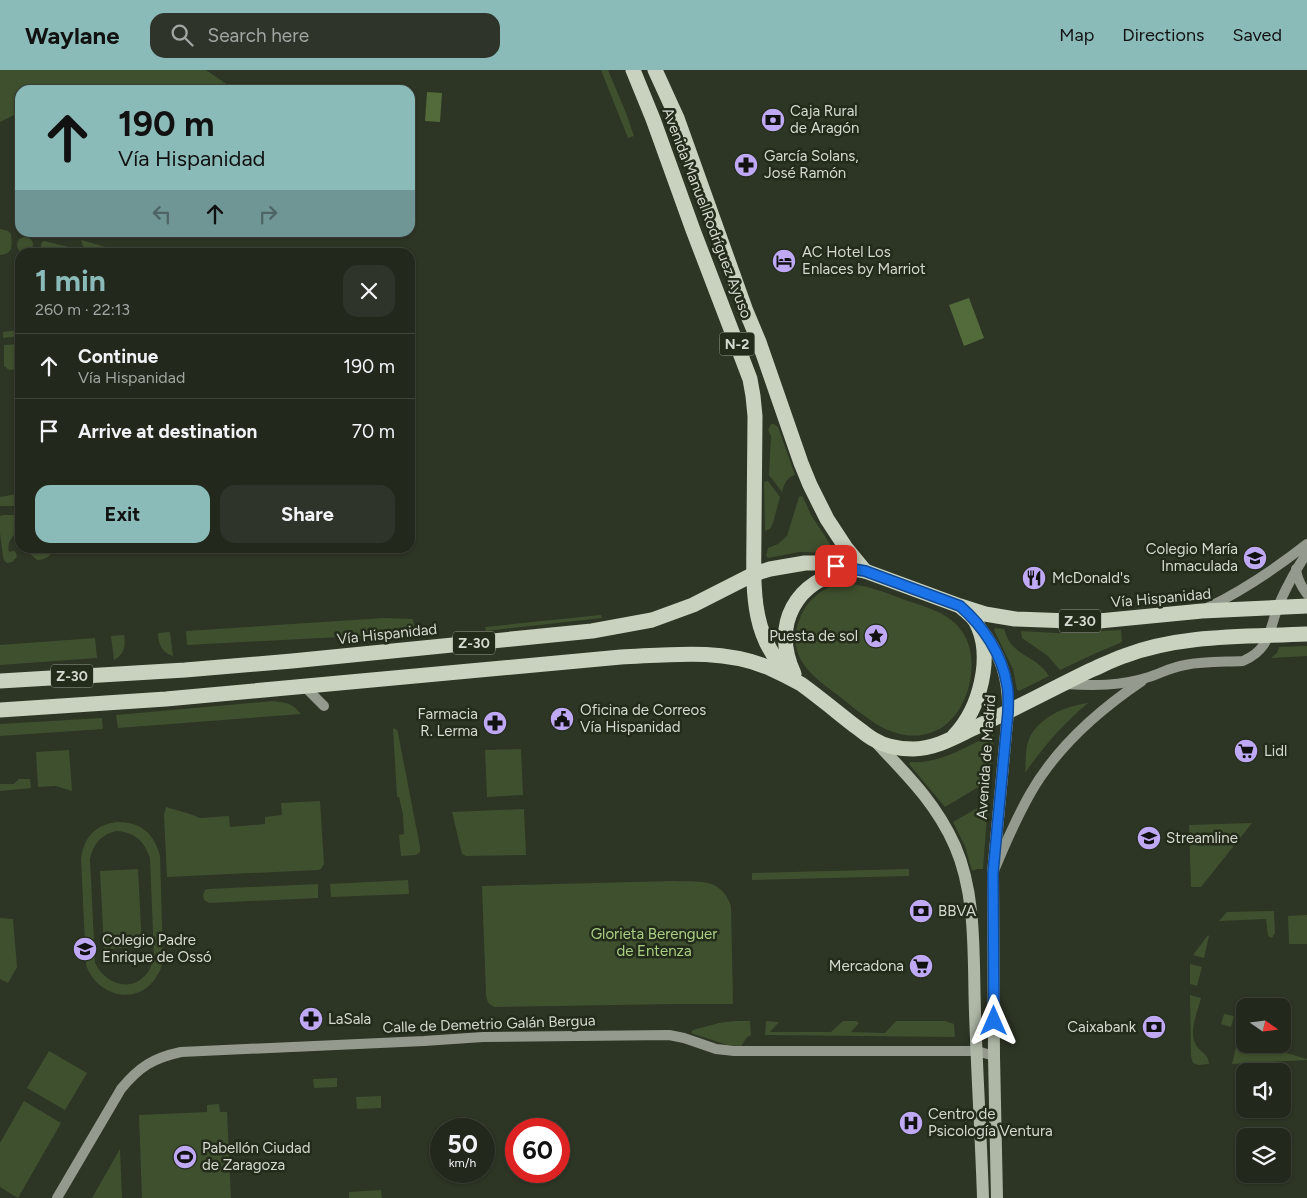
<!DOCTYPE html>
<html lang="en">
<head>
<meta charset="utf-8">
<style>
  :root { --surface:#22281c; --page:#2e3429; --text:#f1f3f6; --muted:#a2a6a3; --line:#3f443b; --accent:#8bbbb9 }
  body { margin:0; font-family:Figtree,sans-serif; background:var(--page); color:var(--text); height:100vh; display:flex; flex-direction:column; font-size:19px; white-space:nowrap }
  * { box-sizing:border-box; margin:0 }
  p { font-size:16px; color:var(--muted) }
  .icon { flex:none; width:28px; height:28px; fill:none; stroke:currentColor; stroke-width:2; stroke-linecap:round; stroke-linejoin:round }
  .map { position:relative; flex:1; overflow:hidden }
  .drawer { position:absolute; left:15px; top:178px; width:400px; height:305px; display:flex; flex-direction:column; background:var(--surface); border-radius:15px; box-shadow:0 1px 4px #0004,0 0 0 1px var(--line) }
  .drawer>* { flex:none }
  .hud { position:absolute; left:15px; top:15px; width:400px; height:152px; border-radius:15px; box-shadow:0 1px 4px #0004,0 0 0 1px var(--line); background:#8bbbb9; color:#111; overflow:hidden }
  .needle { width:32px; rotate:104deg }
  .controls { position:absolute; left:1236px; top:928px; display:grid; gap:10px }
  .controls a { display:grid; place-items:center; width:55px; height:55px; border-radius:10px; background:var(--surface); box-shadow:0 1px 4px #0004,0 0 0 1px var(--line); font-size:25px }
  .speed { position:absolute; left:430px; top:1048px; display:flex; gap:10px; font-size:25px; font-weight:700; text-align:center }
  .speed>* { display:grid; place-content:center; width:65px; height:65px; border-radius:50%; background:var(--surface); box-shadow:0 1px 4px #0004,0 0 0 1px var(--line); line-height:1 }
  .speed small { font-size:12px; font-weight:400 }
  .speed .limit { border:8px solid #d22; background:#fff; color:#111 }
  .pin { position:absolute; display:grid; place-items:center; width:42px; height:42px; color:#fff; margin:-21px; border-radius:10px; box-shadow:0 2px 8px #0006 }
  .me { position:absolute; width:55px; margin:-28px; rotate:0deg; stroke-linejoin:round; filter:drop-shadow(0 0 4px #0008) }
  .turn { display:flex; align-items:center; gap:18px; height:105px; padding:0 20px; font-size:22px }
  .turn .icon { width:65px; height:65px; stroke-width:2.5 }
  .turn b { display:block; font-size:35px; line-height:42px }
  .lanes { display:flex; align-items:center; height:48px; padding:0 20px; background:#0003; justify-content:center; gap:25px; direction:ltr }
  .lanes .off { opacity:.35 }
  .round { display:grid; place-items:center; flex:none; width:52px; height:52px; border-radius:15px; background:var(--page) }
  .headline { display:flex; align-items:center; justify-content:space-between; height:85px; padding:0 20px }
  h1 { font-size:30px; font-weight:700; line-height:38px; color:var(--accent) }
  .primary-button { display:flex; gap:10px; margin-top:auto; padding:10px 20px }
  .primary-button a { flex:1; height:58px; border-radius:15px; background:var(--accent); color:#111; font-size:20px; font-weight:700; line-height:58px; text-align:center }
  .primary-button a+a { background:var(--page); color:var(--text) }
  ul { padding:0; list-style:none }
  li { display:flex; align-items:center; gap:15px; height:65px; padding:0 20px; border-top:1px solid var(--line) }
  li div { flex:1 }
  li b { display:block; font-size:19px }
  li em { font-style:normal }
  header { display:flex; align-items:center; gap:30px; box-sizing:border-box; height:70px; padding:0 25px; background:var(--accent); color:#111 }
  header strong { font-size:24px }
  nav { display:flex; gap:28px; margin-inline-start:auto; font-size:18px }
  .search { width:350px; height:45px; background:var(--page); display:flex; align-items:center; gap:12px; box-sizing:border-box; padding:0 18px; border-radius:15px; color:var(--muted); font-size:19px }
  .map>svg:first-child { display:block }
  .green { fill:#3f502e; fill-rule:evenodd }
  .water { fill:#536b3a }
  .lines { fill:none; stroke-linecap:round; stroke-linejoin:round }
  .secondary { stroke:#949b8e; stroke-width:10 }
  .primary { stroke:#afb8a7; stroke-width:12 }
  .highway { stroke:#c8d2be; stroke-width:15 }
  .route-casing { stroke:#114b97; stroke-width:12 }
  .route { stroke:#1a73e8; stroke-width:9 }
  .labels { text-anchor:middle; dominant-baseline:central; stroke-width:5; stroke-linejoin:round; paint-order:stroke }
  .shield { fill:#232b1b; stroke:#a0a69a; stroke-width:1 }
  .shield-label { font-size:14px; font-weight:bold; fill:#d5dad0 }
  .poi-label { font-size:15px; fill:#d5dad0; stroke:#232b1b; text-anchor:start }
  .street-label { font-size:15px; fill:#d5dad0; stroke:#232b1b }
  .park-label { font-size:15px; fill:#aacf84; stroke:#232b1b }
</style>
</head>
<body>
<header>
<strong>Waylane</strong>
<div class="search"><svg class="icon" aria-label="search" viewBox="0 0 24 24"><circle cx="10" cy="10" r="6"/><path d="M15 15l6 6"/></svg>Search here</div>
<nav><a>Map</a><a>Directions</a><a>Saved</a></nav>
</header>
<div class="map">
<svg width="1307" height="1128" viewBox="0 0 1307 1128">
  <rect width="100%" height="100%" fill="#2d3525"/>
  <g class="green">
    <polygon points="0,0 206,0 235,20 20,20 20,42 0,52"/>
    <polygon points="601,0 608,0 626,43 634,66 628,68"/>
    <path d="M0,159L8,161L11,164C12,175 14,184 0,185Z"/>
    <circle cx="25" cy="175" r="8"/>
    <polygon points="81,170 116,180 112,182 85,182"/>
    <polygon points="44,171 69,177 70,179 68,180 41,181 40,179 42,172"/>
    <polygon points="20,260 20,266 3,268 3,262"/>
    <polygon points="20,274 20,299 9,300 4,296 4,275"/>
    <path d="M771,354H774L778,357L795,405C787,407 784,414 782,422L769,405L771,366L768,360Z"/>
    <polygon points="768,411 780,427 773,453 770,459 765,461 764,412"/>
    <polygon points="17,424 20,426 20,434 18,436 0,436 0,427"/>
    <polygon points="801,426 803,427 811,445 834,480 833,483 799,482 768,488 766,486 768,478 778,474 787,466 799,427"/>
    <path d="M3,445H17V448L20,453C18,466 6,467 9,482L14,481L16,483L17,487L12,492L7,493L4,490L3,487L0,463V446Z"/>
    <path d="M25,478H53C52,486 45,490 37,490L27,481Z"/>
    <path d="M842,513C864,514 884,522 905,530C925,537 948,542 961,560C984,590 968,652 930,663C911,669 893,664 876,654C863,645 851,636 839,626C812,606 784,586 800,548C808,528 823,518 842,513Z"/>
    <polygon points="601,545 602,548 486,561 485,557"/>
    <polygon points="384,548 413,549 415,563 187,575 186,561"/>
    <path d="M995,558L1004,559C1006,565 1008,570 1011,574C1023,588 1039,589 1049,606L1019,621L1017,620L1013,599L994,560Z"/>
    <polygon points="1121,560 1122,572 1094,584 1060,600 1048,586 1022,568 1021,561 1057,563"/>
    <path d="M170,562L173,586C162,583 158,574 158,563Z"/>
    <path d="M124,565C126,576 124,585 114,590L111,566Z"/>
    <polygon points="95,568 97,588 0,595 0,575"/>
    <polygon points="1307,576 1307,586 1271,588 1277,583 1279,577"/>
    <path d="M274,631C287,633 292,633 301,644L118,658L116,645Z"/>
    <path d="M1088,633C1063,654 1043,677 1025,703C1026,693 1025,681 1028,672C1036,648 1065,636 1088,633Z"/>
    <polygon points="102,648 103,659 0,666 0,654"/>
    <polygon points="393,658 397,660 398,663 420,777 420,782 416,785 401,786 399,765 404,764 403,744 399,727 397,727"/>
    <path d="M992,664L994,666L990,710L945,737L909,694L910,692C940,694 966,677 992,664Z"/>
    <polygon points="521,679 523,725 487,727 485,680"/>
    <polygon points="69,680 72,721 56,716 38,717 36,682"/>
    <polygon points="19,709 30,709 31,718 0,721 0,714 14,714"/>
    <polygon points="320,731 324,794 321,799 318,800 167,807 164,745 166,737 190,744 200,748 229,746 230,757 265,754 265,747 282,745 281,733"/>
    <polygon points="988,732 983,799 977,799 972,801 965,776 953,752"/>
    <polygon points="524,739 526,785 466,786 462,784 452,742"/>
    <path d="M117,752C141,752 154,763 160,786L163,889C162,894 161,900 158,904C140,938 97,927 86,895L81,789C84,768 94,755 117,752ZM116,761C135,762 144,771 150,788L154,887C152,892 151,898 148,902C132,924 105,914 95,893L90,789C93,774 102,764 116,761Z"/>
    <polygon points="1252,753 1201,817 1191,817 1189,755"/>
    <polygon points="138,799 142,877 104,879 100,801"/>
    <polygon points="909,799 909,806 752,810 752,803"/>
    <polygon points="408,810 409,824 331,827 330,814"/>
    <path d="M673,811C698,812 721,807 731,836L733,934H676L495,937C489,935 487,932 486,925L482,816Z"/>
    <polygon points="318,814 318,828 209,833 204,830 203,825 205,820 208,819"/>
    <polygon points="1274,841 1275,863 1272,868 1268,866 1266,849 1219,851 1227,842"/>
    <polygon points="1307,845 1307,874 1289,874 1288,846"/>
    <polygon points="0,848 13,849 17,897 8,913 0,909"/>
    <polygon points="1208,865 1209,866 1204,888 1193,885"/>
    <polygon points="1190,894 1202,897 1197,916 1190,914"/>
    <path d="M1190,925L1201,928C1198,941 1188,962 1196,975C1201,983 1208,983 1209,994L1198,995L1193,993L1191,986Z"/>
    <polygon points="1224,944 1234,946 1231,957 1221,954"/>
    <polygon points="735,951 750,951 751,965 747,967 741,976 727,975 691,963 693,960 719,953"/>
    <polygon points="766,951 779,952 770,962 831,962 843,951 856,951 859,953 851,962 885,963 896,951 945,951 954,954 955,967 765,965"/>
    <polygon points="1238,969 1245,971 1245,974 1255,974 1307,989 1307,990 1232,994"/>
    <polygon points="49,981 87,1003 65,1040 27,1018"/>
    <polygon points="337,1008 337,1017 314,1018 313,1009"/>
    <polygon points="381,1026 381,1038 357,1039 356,1027"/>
    <polygon points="24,1031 61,1053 18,1128 0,1117 0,1073"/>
    <polygon points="219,1034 220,1042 227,1042 231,1128 142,1128 139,1045 207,1042 207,1035"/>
    <polygon points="120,1079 122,1128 92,1128"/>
    <polygon points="381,1120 382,1128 349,1128 349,1122"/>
  </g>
  <g class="water">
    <polygon points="427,22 442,23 440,52 425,51"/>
    <polygon points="969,228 984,268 964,276 949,235"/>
  </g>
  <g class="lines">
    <g class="secondary">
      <path d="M1296,499C1297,509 1301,516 1307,524"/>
      <path d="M1207,538C1244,520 1275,499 1307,474"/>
      <path d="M1065,614C1093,616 1121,616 1149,607C1161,603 1172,597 1185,595C1204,591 1224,592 1243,591C1271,579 1269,559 1279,534C1287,516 1296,499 1307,483"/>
      <polyline points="305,617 324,636"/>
      <path d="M996,796C1006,772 1017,747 1030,724C1056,678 1099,640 1142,611"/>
      <path d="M57,1128L121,1019C139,997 153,988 181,982L424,971L483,967L669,965L684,968L716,979L734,981H977L994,986"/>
    </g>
    <g class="primary">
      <path d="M980,557C1001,584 1009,609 1008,642L993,803L994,986L997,1128"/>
      <path d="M875,671C907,705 936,733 955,776C977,826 973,888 975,942C977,1004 981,1066 983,1128"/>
    </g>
    <g class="highway">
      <path d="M633,0L653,49L693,160L750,309L753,326L755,346C755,384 754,422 754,460C754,514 748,566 791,606"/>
      <polyline points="655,0 677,48 746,241 759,272 801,393 810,415 827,449 846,478 865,501"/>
      <path d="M794,604C771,554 796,510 849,500"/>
      <polyline points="0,611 185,600 292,591 592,561 652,550 693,535 754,504 770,499 805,493 820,493 865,501 960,536 985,544 1015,549 1071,551 1099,551 1202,541 1307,536"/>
      <path d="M0,640L166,629L621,587C668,585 721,578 767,597C778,602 790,608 801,614C819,627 837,642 855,656C861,660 867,666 873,669C884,676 900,679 913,679C935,679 955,667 974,658C1013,640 1050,620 1089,601C1101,596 1112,590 1124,586C1182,564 1246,567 1307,564"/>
      <path d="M954,666C980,639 994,586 976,552C973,547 967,542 962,538"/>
    </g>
  </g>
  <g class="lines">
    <g class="route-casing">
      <path id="route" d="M836,496L865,501L960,536C983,556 1002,584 1007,615C1009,624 1008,633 1008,642L993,803L994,951"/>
    </g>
    <use href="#route" class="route"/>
  </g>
  <defs>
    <g id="bank-disc" transform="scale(1.25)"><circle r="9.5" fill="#bfa9f4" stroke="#232b1b"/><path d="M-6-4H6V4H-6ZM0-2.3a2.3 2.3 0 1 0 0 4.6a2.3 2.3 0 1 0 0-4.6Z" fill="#111"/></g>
    <g id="pharmacy-disc" transform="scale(1.25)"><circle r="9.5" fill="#bfa9f4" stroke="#232b1b"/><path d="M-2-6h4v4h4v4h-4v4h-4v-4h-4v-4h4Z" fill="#111"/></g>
    <g id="hotel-disc" transform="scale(1.25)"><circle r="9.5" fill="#bfa9f4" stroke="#232b1b"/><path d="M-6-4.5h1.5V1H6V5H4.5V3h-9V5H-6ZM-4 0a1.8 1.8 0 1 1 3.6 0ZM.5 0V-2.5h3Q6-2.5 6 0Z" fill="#111"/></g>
    <g id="school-disc" transform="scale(1.25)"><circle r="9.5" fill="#bfa9f4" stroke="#232b1b"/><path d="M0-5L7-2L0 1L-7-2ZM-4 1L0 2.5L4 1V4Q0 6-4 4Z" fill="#111"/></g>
    <g id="restaurant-disc" transform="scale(1.25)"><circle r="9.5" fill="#bfa9f4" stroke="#232b1b"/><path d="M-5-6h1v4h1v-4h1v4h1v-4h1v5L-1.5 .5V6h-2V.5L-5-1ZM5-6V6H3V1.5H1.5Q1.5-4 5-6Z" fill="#111"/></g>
    <g id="sight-disc" transform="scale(1.25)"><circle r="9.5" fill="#bfa9f4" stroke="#232b1b"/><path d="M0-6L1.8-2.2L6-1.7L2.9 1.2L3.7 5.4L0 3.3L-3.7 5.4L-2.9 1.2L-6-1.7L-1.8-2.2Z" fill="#111"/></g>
    <g id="civic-disc" transform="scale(1.25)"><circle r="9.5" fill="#bfa9f4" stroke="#232b1b"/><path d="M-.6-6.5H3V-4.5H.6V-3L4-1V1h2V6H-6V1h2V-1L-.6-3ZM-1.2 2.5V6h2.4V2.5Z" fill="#111"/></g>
    <g id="supermarket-disc" transform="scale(1.25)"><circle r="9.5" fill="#bfa9f4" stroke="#232b1b"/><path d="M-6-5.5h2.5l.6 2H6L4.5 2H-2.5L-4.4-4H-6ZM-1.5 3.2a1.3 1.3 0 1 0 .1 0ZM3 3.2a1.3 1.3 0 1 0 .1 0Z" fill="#111"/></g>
    <g id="hospital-disc" transform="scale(1.25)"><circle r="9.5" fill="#bfa9f4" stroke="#232b1b"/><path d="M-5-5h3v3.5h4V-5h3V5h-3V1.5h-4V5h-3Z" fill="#111"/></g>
    <g id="stadium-disc" transform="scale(1.25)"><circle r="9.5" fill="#bfa9f4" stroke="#232b1b"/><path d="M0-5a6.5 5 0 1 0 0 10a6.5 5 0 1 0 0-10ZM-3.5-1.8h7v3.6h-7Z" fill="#111"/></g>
  </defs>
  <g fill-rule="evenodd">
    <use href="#bank-disc" x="773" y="50"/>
    <use href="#pharmacy-disc" x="746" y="95"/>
    <use href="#hotel-disc" x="784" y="191"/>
    <use href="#school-disc" x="1255" y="488"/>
    <use href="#restaurant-disc" x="1034" y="508"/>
    <use href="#sight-disc" x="876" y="566"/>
    <use href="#civic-disc" x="562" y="649"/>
    <use href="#pharmacy-disc" x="495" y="653"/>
    <use href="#supermarket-disc" x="1246" y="681"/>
    <use href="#school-disc" x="1149" y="768"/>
    <use href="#bank-disc" x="921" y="841"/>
    <use href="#school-disc" x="85" y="879"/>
    <use href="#supermarket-disc" x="921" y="896"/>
    <use href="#pharmacy-disc" x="311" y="949"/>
    <use href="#bank-disc" x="1154" y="957"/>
    <use href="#hospital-disc" x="911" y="1053"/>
    <use href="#stadium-disc" x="185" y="1087"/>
  </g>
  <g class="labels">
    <g class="shield">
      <rect x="719.5" y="262.5" width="35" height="23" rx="4"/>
      <rect x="1059" y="539.5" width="42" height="23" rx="4"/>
      <rect x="453" y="561.5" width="42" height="23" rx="4"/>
      <rect x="51" y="594.5" width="42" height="23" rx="4"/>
    </g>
    <g class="shield-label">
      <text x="737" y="274">N-2</text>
      <text x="1080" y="551">Z-30</text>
      <text x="474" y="573">Z-30</text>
      <text x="72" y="606">Z-30</text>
    </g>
    <g class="poi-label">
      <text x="790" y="41">Caja Rural<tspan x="790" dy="17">de Aragón</tspan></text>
      <text x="764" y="86">García Solans,<tspan x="764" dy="17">José Ramón</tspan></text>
      <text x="802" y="182">AC Hotel Los<tspan x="802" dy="17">Enlaces by Marriot</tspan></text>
      <text x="1238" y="479" text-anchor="end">Colegio María<tspan x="1238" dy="17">Inmaculada</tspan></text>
      <text x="1052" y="508">McDonald's</text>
      <text x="858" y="566" text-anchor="end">Puesta de sol</text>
      <text x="580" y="640">Oficina de Correos<tspan x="580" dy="17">Vía Hispanidad</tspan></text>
      <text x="478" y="644" text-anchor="end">Farmacia<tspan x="478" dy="17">R. Lerma</tspan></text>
      <text x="1264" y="681">Lidl</text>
      <text x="1166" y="768">Streamline</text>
      <text x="938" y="841">BBVA</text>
      <text x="102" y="870">Colegio Padre<tspan x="102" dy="17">Enrique de Ossó</tspan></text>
      <text x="904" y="896" text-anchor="end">Mercadona</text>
      <text x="328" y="949">LaSala</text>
      <text x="1136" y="957" text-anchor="end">Caixabank</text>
      <text x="928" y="1044">Centro de<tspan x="928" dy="17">Psicología Ventura</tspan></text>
      <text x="202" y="1078">Pabellón Ciudad<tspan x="202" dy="17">de Zaragoza</tspan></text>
    </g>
    <g class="street-label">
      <text transform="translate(707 143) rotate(69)">Avenida Manuel Rodríguez Ayuso</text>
      <text transform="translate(1161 528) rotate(-5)">Vía Hispanidad</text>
      <text transform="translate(387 564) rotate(-6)">Vía Hispanidad</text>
      <text transform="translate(986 687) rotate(-86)">Avenida de Madrid</text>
      <text transform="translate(489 954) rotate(-2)">Calle de Demetrio Galán Bergua</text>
    </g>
    <g class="park-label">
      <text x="654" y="864">Glorieta Berenguer<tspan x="654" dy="17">de Entenza</tspan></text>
    </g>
  </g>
</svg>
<div class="controls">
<a><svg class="needle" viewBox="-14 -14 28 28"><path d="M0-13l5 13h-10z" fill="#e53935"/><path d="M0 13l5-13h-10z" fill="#a2a6a3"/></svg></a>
<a><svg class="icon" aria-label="sound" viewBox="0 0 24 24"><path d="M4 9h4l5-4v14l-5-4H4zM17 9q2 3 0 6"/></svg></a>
<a><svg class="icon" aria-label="layers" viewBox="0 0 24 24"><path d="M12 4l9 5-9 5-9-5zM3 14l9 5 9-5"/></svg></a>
</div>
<div class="speed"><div>50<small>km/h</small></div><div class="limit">60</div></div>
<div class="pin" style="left:836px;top:496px;background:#d93025"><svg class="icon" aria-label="arrive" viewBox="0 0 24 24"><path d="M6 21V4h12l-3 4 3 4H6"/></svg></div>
<svg class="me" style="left:994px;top:951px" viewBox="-20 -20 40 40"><path d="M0-17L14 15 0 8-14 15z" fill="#1a73e8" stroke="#fff" stroke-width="4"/></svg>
<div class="hud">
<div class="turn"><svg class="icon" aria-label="ahead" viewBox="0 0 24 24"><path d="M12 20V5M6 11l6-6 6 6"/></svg><div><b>190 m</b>Vía Hispanidad</div></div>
<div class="lanes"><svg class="icon off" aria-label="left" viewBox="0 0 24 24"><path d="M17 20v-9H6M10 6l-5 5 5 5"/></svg><svg class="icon" aria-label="ahead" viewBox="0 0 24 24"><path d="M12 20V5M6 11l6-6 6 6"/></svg><svg class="icon off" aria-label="right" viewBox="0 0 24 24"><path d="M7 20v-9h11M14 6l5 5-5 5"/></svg></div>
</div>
<section class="drawer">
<div class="headline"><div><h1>1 min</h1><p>260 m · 22:13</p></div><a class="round"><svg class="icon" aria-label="close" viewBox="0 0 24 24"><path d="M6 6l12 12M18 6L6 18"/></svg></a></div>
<ul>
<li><svg class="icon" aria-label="ahead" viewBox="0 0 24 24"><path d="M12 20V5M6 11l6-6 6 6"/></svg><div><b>Continue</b><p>Vía Hispanidad</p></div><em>190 m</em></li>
<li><svg class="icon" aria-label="arrive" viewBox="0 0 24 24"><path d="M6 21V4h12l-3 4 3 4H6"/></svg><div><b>Arrive at destination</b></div><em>70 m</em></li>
</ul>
<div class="primary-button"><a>Exit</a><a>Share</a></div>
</section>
</div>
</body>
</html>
